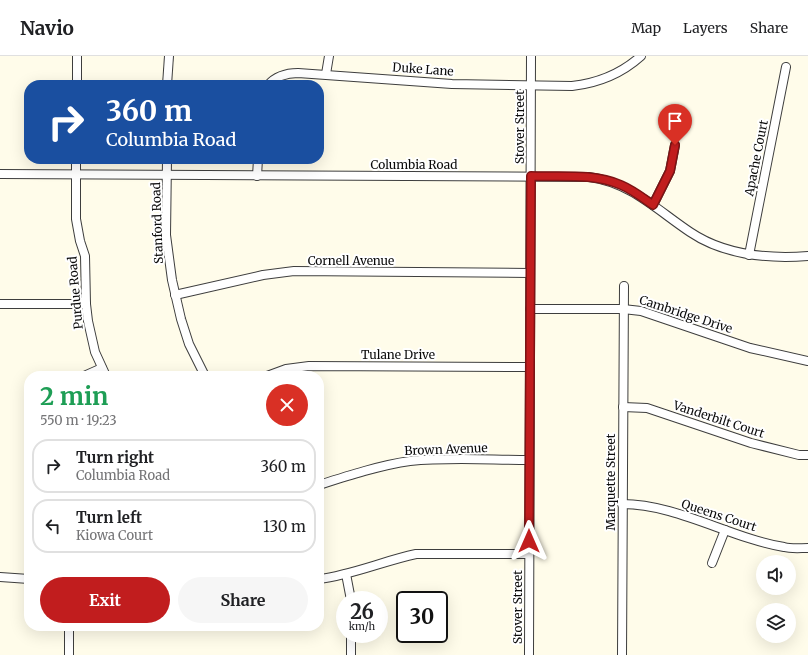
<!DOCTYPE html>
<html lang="en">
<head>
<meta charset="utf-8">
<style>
  :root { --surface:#fff; --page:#f6f6f6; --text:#202124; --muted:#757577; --line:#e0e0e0; --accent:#c11d1e }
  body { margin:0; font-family:Merriweather,serif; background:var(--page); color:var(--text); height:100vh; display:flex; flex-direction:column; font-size:15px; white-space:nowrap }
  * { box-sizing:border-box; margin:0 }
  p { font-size:13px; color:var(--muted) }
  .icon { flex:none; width:22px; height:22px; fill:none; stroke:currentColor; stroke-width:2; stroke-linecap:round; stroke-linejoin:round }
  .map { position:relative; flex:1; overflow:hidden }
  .sheet { position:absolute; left:24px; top:315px; width:300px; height:260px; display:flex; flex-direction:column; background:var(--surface); border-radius:16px; box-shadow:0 4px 16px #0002 }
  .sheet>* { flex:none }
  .hud { position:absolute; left:24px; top:24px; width:300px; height:84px; border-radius:16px; box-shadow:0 4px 16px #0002; background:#1a4fa0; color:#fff; overflow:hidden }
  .controls { position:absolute; left:756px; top:499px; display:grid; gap:8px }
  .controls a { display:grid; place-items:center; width:40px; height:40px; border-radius:50%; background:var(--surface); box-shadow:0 4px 16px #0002; font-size:20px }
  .speed { position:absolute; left:336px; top:535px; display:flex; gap:8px; font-size:20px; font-weight:700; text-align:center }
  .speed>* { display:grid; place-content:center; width:52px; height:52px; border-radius:50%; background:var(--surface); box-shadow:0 4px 16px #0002; line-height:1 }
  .speed small { font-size:10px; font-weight:400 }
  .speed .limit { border:2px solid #111; border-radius:6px; background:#fff; color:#111 }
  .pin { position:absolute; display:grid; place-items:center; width:34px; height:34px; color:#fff; margin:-41px -17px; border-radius:50% 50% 50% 0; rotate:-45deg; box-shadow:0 0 4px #0007 }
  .pin .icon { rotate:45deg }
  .me { position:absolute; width:44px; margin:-22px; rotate:0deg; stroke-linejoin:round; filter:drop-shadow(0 0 3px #0008) }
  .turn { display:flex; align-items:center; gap:14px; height:84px; padding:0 16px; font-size:18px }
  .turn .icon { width:52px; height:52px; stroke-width:2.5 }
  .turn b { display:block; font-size:28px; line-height:34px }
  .round { display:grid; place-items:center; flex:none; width:42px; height:42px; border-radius:21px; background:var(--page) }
  .headline { display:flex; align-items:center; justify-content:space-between; height:68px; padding:0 16px }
  h1 { font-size:24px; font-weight:700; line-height:30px; color:#1e9e55 }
  .button { display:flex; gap:8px; margin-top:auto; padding:8px 16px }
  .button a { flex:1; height:46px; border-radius:24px; background:var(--accent); color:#fff; font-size:16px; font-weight:700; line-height:46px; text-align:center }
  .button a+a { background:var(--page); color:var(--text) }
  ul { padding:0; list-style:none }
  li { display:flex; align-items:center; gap:12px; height:54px; margin:0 8px 6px; padding:0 8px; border:2px solid var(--line); border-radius:16px }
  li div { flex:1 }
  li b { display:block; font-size:15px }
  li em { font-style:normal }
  header { display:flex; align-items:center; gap:24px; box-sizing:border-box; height:56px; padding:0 20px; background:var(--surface); border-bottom:1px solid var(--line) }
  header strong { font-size:19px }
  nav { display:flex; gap:22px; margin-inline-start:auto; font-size:14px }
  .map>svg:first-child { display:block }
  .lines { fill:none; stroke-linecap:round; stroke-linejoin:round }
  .street-casing { stroke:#3e3e3e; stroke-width:10 }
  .street { stroke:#fff; stroke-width:8 }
  .route-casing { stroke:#7d1314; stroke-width:10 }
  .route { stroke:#c11d1e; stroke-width:7 }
  .labels { text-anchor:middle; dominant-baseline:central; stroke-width:4; stroke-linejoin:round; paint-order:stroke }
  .street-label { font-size:12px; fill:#0b0b0b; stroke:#fff }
</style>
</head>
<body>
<header>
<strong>Navio</strong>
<nav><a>Map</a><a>Layers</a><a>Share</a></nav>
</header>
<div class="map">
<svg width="808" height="599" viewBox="0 0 808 599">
  <rect width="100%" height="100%" fill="#fffcea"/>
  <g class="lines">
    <g class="street-casing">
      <g id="street">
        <polyline points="326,18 329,0"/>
        <polyline points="77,29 77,0"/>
        <polyline points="167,29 169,0"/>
        <path d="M268,29C276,20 286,17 298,17L452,28L572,30C599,27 621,18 641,0"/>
        <polyline points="76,103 76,163 80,185 85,200 86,248 88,265 95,296 106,320"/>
        <polyline points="167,103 166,179 172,224 181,263 189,288 205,320"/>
        <path d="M0,118L589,121C630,126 657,154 690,176C724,199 768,203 808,200"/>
        <polyline points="257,120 258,103"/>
        <polyline points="653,149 670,115 675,89"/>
        <polyline points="749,199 786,11"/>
        <polyline points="175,239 263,219 294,215 530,217"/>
        <polyline points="0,248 86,248"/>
        <polyline points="530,253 623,253 641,255 750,292 808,305"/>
        <polyline points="84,320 102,312"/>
        <polyline points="267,320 286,313 309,310 530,311"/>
        <polyline points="623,351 647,352 751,387 799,399 808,399"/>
        <path d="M319,429C347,420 381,409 410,405C450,401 490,404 529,404"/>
        <path d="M622,448C677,448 730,482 784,491C791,493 800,492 808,492"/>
        <polyline points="712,507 725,474"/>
        <polyline points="346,518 351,544"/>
        <polyline points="0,521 29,523"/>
        <path d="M319,523C352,519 383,505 416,498H529"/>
        <polyline points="69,599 69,570"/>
        <polyline points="351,599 351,578"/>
        <polyline points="529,599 531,0"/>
        <polyline points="622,599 624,230"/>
      </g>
    </g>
    <use href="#street" class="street"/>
  </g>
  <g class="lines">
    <g class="route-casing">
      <path id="route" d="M529,485L531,120C561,121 593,117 621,129C633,134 643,142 653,149L670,115L675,89"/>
    </g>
    <use href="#route" class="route"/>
  </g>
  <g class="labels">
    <g class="street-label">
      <text transform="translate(423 13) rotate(4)">Duke Lane</text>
      <text transform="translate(519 71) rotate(-90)">Stover Street</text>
      <text transform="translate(756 102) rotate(-79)">Apache Court</text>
      <text x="414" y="108">Columbia Road</text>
      <text transform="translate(157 167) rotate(-92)">Stanford Road</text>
      <text x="351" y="204">Cornell Avenue</text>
      <text transform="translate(75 237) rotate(-95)">Purdue Road</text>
      <text transform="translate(686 258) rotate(18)">Cambridge Drive</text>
      <text x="398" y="298">Tulane Drive</text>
      <text transform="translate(719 363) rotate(18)">Vanderbilt Court</text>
      <text transform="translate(446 393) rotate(-2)">Brown Avenue</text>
      <text transform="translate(610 426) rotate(-90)">Marquette Street</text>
      <text transform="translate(719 459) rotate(18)">Queens Court</text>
      <text transform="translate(517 551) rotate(-90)">Stover Street</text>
    </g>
  </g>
</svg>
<div class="controls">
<a><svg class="icon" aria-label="sound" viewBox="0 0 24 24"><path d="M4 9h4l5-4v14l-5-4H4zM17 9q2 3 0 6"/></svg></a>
<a><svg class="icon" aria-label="layers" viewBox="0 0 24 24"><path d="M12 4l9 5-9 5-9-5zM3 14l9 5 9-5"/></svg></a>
</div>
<div class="speed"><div>26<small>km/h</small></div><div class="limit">30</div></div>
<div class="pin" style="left:675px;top:89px;background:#d93025"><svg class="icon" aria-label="arrive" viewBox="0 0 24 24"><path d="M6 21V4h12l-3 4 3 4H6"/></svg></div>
<svg class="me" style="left:529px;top:485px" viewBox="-20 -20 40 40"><path d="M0-17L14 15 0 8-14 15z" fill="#c11d1e" stroke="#fff" stroke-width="4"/></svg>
<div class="hud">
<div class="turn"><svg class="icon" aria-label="right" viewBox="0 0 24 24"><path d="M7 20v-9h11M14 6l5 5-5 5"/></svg><div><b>360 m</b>Columbia Road</div></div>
</div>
<section class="sheet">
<div class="headline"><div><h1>2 min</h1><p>550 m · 19:23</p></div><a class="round" style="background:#d93025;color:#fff"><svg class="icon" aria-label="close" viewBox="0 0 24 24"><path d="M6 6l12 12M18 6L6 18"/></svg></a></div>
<ul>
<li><svg class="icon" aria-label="right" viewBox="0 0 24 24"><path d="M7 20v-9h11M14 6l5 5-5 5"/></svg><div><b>Turn right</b><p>Columbia Road</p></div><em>360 m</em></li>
<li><svg class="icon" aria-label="left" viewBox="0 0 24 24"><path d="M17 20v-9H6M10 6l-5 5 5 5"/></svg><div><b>Turn left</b><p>Kiowa Court</p></div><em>130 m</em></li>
</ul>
<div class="button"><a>Exit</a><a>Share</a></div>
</section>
</div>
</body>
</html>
